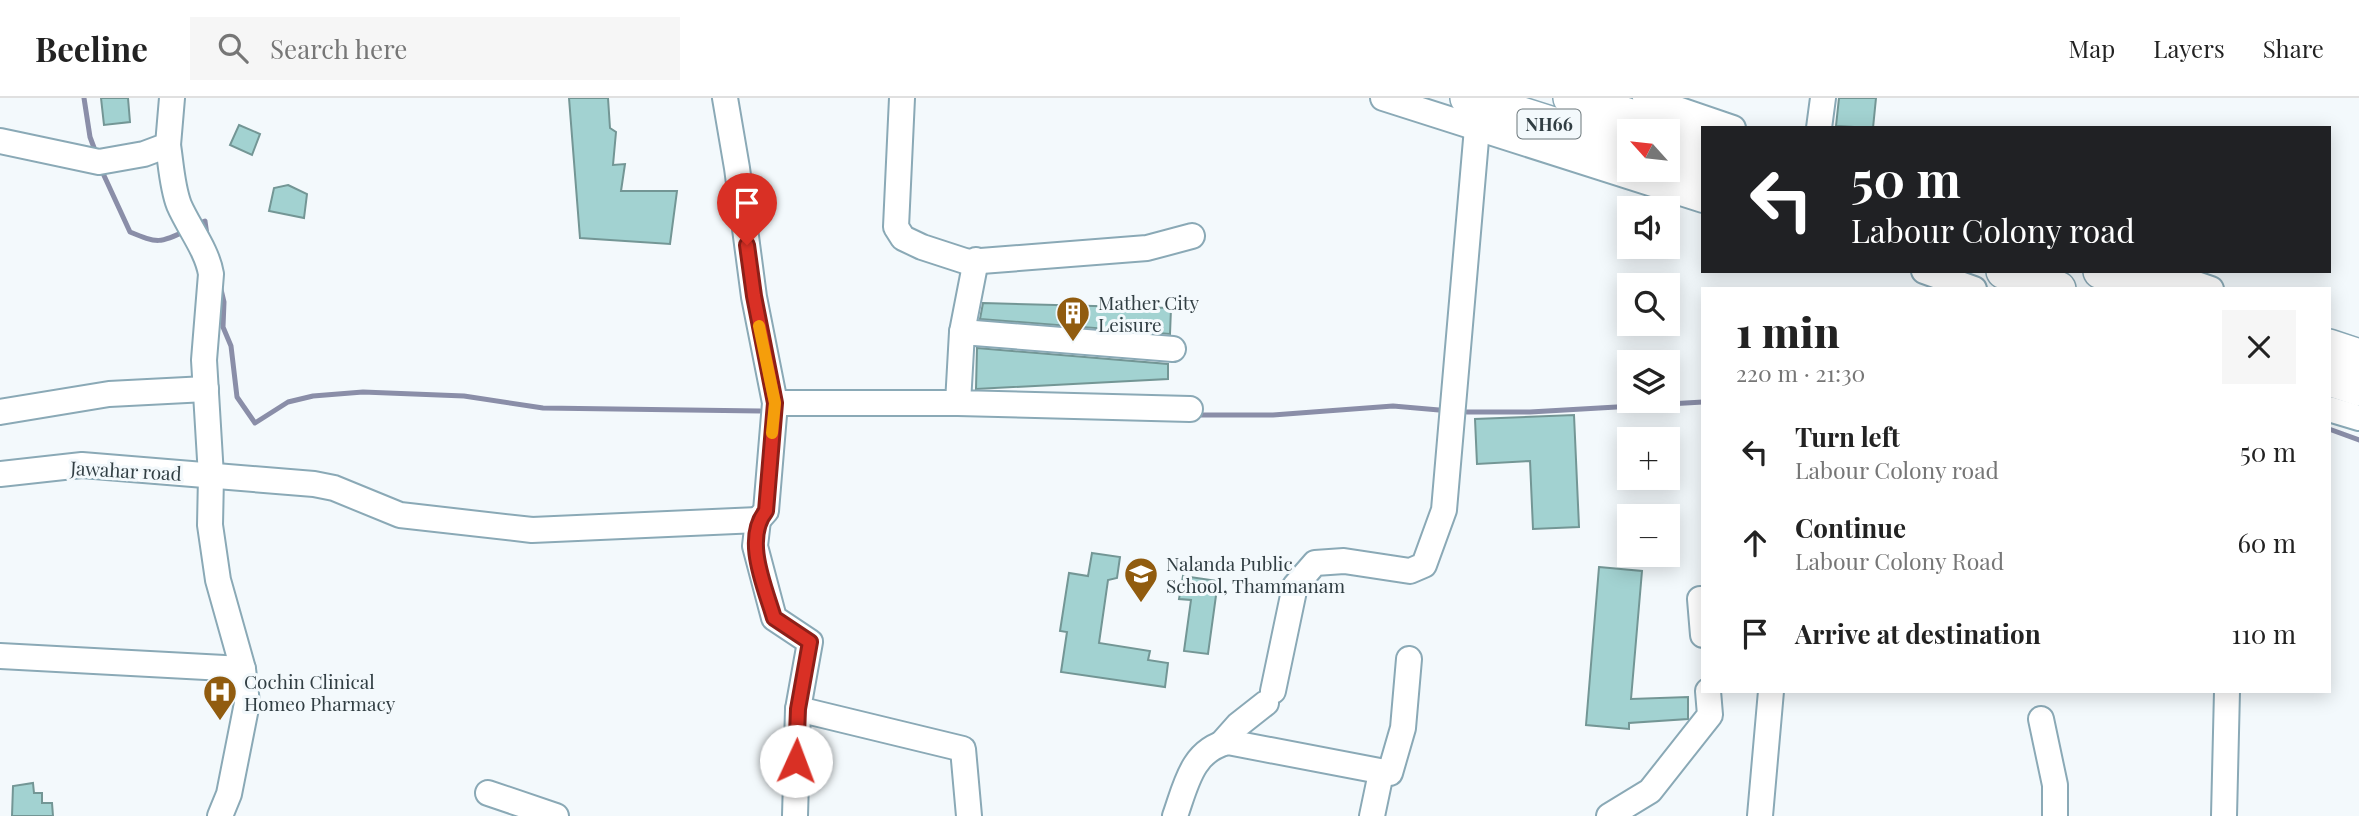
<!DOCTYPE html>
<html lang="en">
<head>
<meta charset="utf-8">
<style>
  :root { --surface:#fff; --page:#f6f6f6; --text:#222; --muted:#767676; --line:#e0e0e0 }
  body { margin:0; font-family:"Playfair Display",serif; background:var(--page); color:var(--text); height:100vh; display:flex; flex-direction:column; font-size:26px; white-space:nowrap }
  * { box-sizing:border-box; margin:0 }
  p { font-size:23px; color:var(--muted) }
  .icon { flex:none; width:38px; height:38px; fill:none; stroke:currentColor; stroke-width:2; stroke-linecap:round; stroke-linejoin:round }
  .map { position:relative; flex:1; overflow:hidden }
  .side { position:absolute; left:1701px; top:189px; width:630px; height:406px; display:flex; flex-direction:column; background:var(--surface); border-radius:0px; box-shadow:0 4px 18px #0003 }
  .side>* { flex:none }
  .top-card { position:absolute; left:1701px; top:28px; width:630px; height:147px; border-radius:0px; box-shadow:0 4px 18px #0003; background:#202124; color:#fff; overflow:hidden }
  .needle { width:46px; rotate:297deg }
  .controls { position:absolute; left:1617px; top:21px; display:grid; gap:14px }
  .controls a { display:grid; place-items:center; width:63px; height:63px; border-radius:0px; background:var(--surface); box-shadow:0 4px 18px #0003; font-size:35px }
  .pin { position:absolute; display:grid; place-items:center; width:60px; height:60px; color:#fff; margin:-72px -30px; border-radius:50% 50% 50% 0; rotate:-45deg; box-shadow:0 0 7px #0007 }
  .pin .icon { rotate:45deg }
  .me { position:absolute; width:77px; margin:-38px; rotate:2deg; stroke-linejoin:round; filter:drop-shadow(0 0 5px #0008) }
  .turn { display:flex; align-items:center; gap:24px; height:147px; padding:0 35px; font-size:32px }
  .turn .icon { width:91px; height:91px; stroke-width:2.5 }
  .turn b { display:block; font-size:49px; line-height:60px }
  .round { display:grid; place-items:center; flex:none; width:74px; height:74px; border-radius:0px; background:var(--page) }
  .headline { display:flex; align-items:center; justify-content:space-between; height:119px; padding:0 35px }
  h1 { font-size:42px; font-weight:800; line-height:52px }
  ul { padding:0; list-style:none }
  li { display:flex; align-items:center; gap:21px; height:91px; padding:0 35px }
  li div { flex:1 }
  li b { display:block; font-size:26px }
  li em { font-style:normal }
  header { display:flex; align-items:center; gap:42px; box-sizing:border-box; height:98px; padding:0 35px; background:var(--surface); border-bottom:2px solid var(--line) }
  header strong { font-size:33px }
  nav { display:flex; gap:38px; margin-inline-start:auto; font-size:24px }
  .search { width:490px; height:63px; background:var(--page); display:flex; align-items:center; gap:18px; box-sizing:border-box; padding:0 24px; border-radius:0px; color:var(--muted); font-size:26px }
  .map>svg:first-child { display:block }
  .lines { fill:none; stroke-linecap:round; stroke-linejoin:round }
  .stream { stroke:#8a8ea8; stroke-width:5 }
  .building { fill:#a2d2d1; stroke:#739695; stroke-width:2 }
  .minor-casing { stroke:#8aa9b6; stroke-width:28 }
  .highway-casing { stroke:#8aa9b6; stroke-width:38 }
  .minor { stroke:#fff; stroke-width:24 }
  .highway { stroke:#fff; stroke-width:35 }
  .route-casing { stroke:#8d1f18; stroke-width:18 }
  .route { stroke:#d93025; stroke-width:12 }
  .slow { stroke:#f59e0b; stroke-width:12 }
  .labels { text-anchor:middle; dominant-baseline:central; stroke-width:6; stroke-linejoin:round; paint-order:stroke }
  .shield { fill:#f3f9fc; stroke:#6b767a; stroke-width:2 }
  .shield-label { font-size:18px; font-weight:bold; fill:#313e43 }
  .poi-label { font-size:19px; fill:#313e43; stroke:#f3f9fc; text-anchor:start }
  .street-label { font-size:19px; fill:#313e43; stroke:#f3f9fc }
</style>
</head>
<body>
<header>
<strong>Beeline</strong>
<div class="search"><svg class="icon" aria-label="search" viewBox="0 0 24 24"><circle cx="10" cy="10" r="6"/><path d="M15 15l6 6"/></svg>Search here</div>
<nav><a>Map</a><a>Layers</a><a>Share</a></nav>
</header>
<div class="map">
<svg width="2359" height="718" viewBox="0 0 2359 718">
  <rect width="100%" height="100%" fill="#f3f9fc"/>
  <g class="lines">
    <g class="stream">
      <polyline points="84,0 90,39 96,55"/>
      <path d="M101,71L130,134C157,145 160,146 187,132"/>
      <polyline points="198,126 205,123 207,137"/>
      <polyline points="220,187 224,204 223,229 231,248 237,299 255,325 288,304 313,298 363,294 464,298 543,310 760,313"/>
      <polyline points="1467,314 1530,314 1703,304"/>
      <polyline points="1193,317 1273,317 1393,308 1439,312"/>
      <polyline points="2329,331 2359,342"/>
    </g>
  </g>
  <g class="building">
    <polygon points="101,0 128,0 130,24 104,27"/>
    <polygon points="569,0 608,0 610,30 616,34 613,67 625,66 621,93 677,93 670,146 580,140"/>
    <polygon points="1839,0 1876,0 1873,30 1836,28"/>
    <polygon points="239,27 260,36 252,57 230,47"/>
    <polygon points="288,87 307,96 304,120 269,113 274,90"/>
    <polygon points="983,205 1171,210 1170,236 980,221"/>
    <polygon points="977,250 1168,266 1168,281 976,291"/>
    <polygon points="1574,317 1579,429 1533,431 1530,363 1477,366 1475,321"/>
    <polygon points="1092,455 1120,459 1117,480 1108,482 1099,545 1150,553 1148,562 1168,565 1165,589 1061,574 1067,534 1060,533 1069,475 1088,478"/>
    <polygon points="1599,469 1642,473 1631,601 1688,599 1688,621 1629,625 1629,631 1586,627"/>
    <polygon points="1183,478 1218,483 1208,556 1184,553 1191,502 1179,501"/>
    <polygon points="33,685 34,695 42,695 42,705 52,705 53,718 12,718 13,688"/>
  </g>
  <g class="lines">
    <g class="minor-casing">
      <g id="minor">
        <polyline points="725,0 737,70 754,199 775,305 766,413 758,422"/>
        <polyline points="902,0 896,129 903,140 922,149 968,164 1147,150 1192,138"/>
        <polyline points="1383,0 1703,102"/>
        <polyline points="1645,0 1733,30"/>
        <polyline points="1819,30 1823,0"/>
        <polyline points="0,43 99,64 144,56 168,47 172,0"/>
        <path d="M168,47C171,66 172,89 179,107C189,130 207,152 211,176L204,262L211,378L210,427L218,482L243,571L247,605L229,696L220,718"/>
        <polyline points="976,162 962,234 958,305 1190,311"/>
        <polyline points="1924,173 1974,191"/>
        <polyline points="2159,173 2211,191"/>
        <polyline points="962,234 1173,251"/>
        <polyline points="775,305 958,305"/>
        <polyline points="2329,311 2359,320"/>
        <polyline points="0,314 109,296 206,291"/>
        <polyline points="0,376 82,367 314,386 334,390 400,417 532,432 758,422"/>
        <polyline points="758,422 755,448 774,520 810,544 798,611 795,718"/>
        <polyline points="1703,501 1700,501 1703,537"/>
        <polyline points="0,558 243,571"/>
        <polyline points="1273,593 1295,488 1315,465 1344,463 1410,473 1424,467 1444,412 1477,30"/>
        <polyline points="798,611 963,651 969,718"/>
        <polyline points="2041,621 2055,687 2055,718"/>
        <polyline points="1222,645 1238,627 1266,605"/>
        <polyline points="488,695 556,718"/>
        <path d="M1175,718C1186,687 1192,652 1228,644L1390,675L1403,630L1409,561"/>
        <polyline points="1372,718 1381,675"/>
        <polyline points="1609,718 1650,693 1710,617 1708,593"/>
        <polyline points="1760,718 1771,593"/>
        <polyline points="2224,718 2227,593"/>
      </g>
    </g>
    <g class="highway-casing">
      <g id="highway">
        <polyline points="1468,0 1629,51"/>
        <polyline points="1571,0 1703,42"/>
        <polyline points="1668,64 1703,75"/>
        <polyline points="2004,173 2058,191"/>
        <polyline points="2101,173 2154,191"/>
        <polyline points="2329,249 2359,259"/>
        <polyline points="2329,280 2359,290"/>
      </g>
    </g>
    <use href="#minor" class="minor"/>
    <use href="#highway" class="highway"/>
  </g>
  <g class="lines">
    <g class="route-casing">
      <path id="route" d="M747,147L754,198L775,305L766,413C743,441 765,489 774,520L810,544L798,611L796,663"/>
    </g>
    <use href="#route" class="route"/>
    <polyline class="slow" points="759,228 775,305 772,335"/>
  </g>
  <defs>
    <g id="building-pin" transform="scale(1.75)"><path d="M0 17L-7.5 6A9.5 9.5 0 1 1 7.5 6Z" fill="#915c0f" stroke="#f3f9fc"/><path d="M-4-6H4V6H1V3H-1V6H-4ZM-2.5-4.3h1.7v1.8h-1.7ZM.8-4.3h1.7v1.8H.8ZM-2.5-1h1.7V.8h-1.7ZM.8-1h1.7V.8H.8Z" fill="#fff"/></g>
    <g id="school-pin" transform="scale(1.75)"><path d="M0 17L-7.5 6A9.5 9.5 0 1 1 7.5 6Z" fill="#915c0f" stroke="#f3f9fc"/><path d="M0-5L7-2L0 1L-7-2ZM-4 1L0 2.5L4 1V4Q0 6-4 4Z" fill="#fff"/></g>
    <g id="hospital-pin" transform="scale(1.75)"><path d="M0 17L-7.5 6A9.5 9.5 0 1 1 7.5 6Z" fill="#915c0f" stroke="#f3f9fc"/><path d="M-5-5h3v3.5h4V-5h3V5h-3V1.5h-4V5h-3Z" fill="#fff"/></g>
  </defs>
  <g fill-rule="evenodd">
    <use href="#building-pin" x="1073" y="215"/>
    <use href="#school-pin" x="1141" y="476"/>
    <use href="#hospital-pin" x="220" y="594"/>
  </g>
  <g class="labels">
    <rect class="shield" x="1517.5" y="11.5" width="63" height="29" rx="5"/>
    <g class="shield-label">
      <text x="1549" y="26">NH66</text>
    </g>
    <g class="poi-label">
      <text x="1098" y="204">Mather City<tspan x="1098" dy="22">Leisure</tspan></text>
      <text x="1166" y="465">Nalanda Public<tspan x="1166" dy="22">School, Thammanam</tspan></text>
      <text x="244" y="583">Cochin Clinical<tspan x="244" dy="22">Homeo Pharmacy</tspan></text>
    </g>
    <g class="street-label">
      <text transform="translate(126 372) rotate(3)">Jawahar road</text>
    </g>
  </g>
</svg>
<div class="controls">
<a><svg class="needle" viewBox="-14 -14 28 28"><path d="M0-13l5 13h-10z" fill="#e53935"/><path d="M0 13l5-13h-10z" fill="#767676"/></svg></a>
<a><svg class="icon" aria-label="sound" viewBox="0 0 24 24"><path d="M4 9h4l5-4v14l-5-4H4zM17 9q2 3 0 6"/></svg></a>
<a><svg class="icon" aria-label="search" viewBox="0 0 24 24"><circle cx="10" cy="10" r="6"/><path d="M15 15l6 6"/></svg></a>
<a><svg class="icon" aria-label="layers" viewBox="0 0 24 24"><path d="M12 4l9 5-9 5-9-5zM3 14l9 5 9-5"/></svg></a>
<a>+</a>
<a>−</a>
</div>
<div class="pin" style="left:747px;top:147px;background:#d93025"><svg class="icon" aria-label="arrive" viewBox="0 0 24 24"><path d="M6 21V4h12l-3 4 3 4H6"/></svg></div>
<svg class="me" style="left:796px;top:663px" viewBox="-20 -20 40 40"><circle r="19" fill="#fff"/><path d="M0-13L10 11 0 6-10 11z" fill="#d93025"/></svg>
<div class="top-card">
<div class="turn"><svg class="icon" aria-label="left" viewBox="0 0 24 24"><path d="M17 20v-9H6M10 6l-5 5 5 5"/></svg><div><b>50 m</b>Labour Colony road</div></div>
</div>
<section class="side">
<div class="headline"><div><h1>1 min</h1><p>220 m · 21:30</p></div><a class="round"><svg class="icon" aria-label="close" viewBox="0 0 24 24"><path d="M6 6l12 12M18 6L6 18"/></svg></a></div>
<ul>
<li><svg class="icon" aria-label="left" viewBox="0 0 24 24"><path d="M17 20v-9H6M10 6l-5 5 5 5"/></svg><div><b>Turn left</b><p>Labour Colony road</p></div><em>50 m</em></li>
<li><svg class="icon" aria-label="ahead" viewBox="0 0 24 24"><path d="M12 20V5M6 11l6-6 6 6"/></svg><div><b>Continue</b><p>Labour Colony Road</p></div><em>60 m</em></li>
<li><svg class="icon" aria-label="arrive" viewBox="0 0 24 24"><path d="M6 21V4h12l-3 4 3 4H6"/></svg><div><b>Arrive at destination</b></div><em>110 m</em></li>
</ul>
</section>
</div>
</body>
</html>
